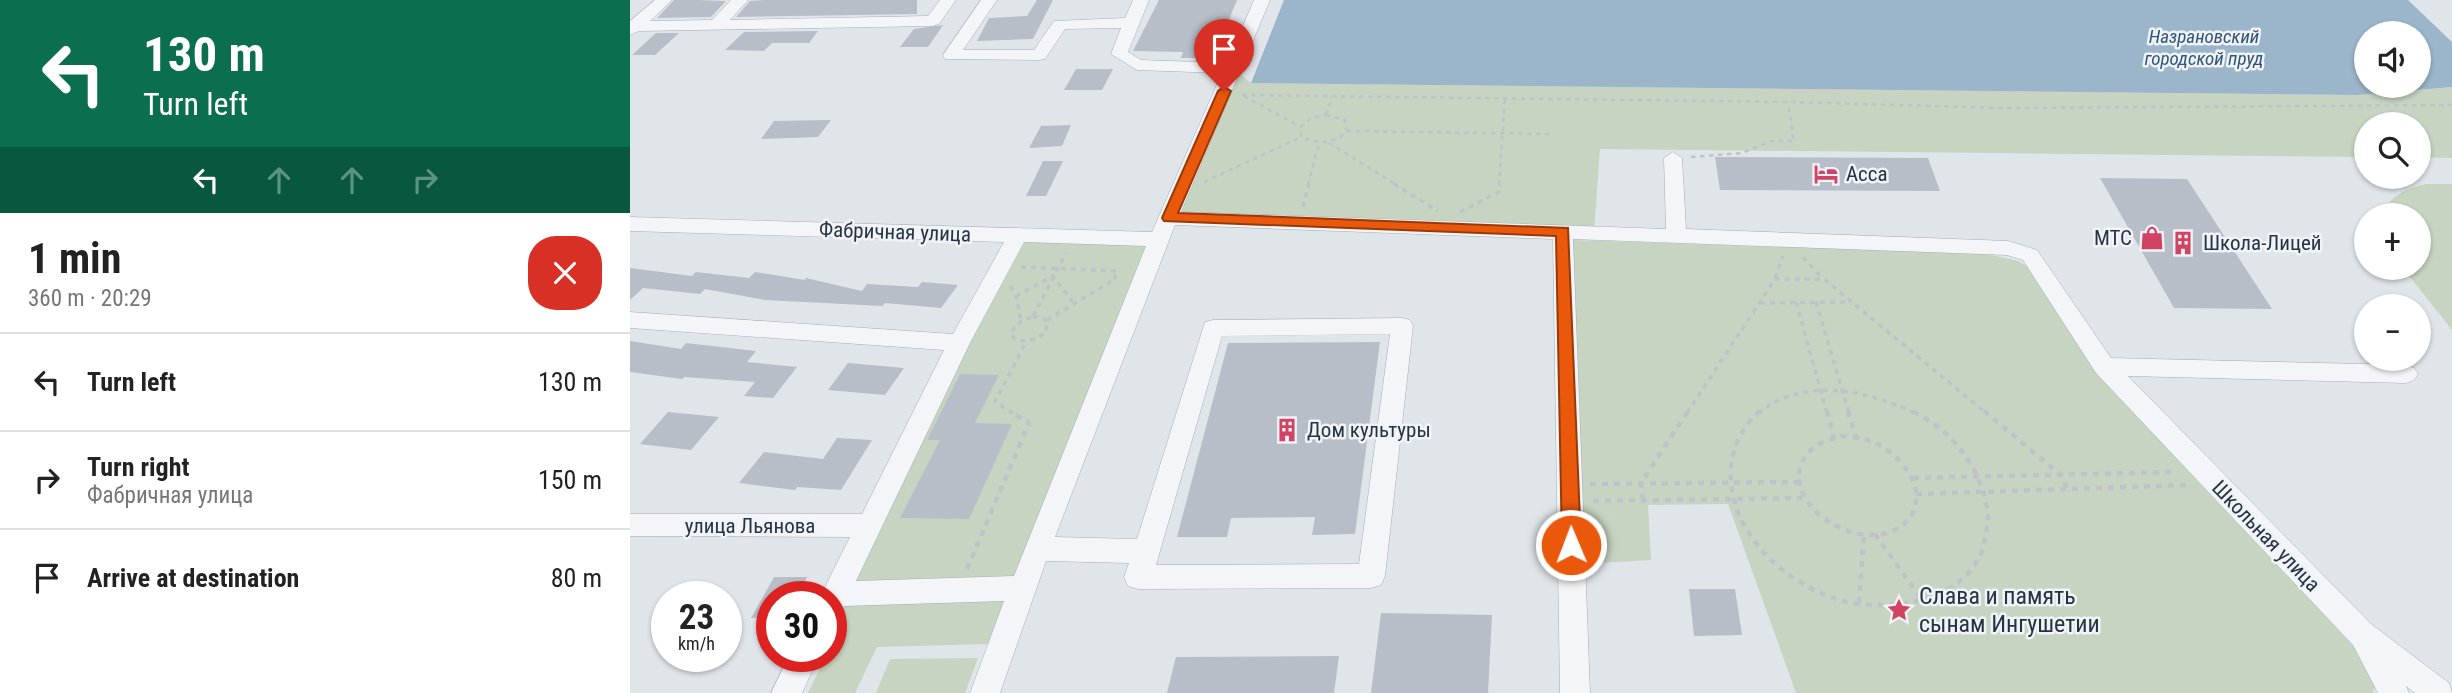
<!DOCTYPE html>
<html lang="en">
<head>
<meta charset="utf-8">
<style>
  :root { --surface:#fff; --page:#f2f2f2; --text:#222; --muted:#767676; --line:#e0e0e0 }
  body { margin:0; font-family:"Roboto Condensed",sans-serif; background:var(--page); color:var(--text); height:100vh; display:flex; flex-direction:column; font-size:26px; white-space:nowrap }
  * { box-sizing:border-box; margin:0 }
  p { font-size:23px; color:var(--muted) }
  .icon { flex:none; width:38px; height:38px; fill:none; stroke:currentColor; stroke-width:2; stroke-linecap:round; stroke-linejoin:round }
  .map { position:relative; flex:1; overflow:hidden }
  .drawer { display:flex; flex-direction:column; background:var(--surface); width:630px }
  .drawer>* { flex:none }
  .top-card { background:#0b6e4f; color:#fff; overflow:hidden }
  .fabs { position:absolute; left:1724px; top:21px; display:grid; gap:14px }
  .fabs a { display:grid; place-items:center; width:77px; height:77px; border-radius:50%; background:var(--surface); box-shadow:0 2px 5px #0004; font-size:35px }
  .speed { position:absolute; left:21px; top:581px; display:flex; gap:14px; font-size:35px; font-weight:700; text-align:center }
  .speed>* { display:grid; place-content:center; width:91px; height:91px; border-radius:50%; background:var(--surface); box-shadow:0 2px 5px #0004; line-height:1 }
  .speed small { font-size:18px; font-weight:400 }
  .speed .limit { border:10px solid #d22; background:#fff; color:#111 }
  .pin { position:absolute; display:grid; place-items:center; width:60px; height:60px; color:#fff; margin:-72px -30px; border-radius:50% 50% 50% 0; rotate:-45deg; box-shadow:0 0 7px #0007 }
  .pin .icon { rotate:45deg }
  .me { position:absolute; width:77px; margin:-38px; rotate:359deg; stroke-linejoin:round; filter:drop-shadow(0 0 5px #0008) }
  .turn { display:flex; align-items:center; gap:24px; height:147px; padding:0 28px; font-size:32px }
  .turn .icon { width:91px; height:91px; stroke-width:2.5 }
  .turn b { display:block; font-size:49px; line-height:60px }
  .lanes { display:flex; align-items:center; height:66px; padding:0 28px; background:#0003; justify-content:center; gap:35px; direction:ltr }
  .lanes .off { opacity:.35 }
  .round { display:grid; place-items:center; flex:none; width:74px; height:74px; border-radius:28px; background:var(--page) }
  .head { display:flex; align-items:center; justify-content:space-between; height:119px; padding:0 28px }
  h1 { font-size:42px; font-weight:700; line-height:52px }
  ul { padding:0; list-style:none }
  li { display:flex; align-items:center; gap:21px; height:98px; padding:0 28px; border-top:2px solid var(--line) }
  li div { flex:1 }
  li b { display:block; font-size:26px }
  li em { font-style:normal }
  main { display:flex; flex:1; min-height:0 }
  .map>svg:first-child { display:block }
  .green { fill:#c7d4c1 }
  .water { fill:#9bb5ca; fill-rule:evenodd }
  .building { fill:#b7bec7 }
  .lines { fill:none; stroke-linecap:round; stroke-linejoin:round }
  .minor-casing { stroke:#a5acb4; stroke-width:1 }
  .path-far2 { stroke:#bec3c9; stroke-width:2.5; stroke-dasharray:4.5 4.5; stroke-linecap:butt }
  .path-far1 { stroke:#bec3c9; stroke-width:3.5; stroke-dasharray:5 5; stroke-linecap:butt }
  .path { stroke:#bec3c9; stroke-width:4.5; stroke-dasharray:6 6; stroke-linecap:butt }
  .minor { fill:#f3f5f8; fill-rule:evenodd }
  .route { fill:#ea580c; stroke:#983908; stroke-width:2 }
  .labels { text-anchor:middle; dominant-baseline:central; stroke-width:5; stroke-linejoin:round; paint-order:stroke }
  .far-water-label { font-size:19px; font-style:italic; fill:#315577; stroke:#f0f3f7 }
  .poi-label { font-size:21px; fill:#283342; stroke:#f0f3f7; text-anchor:start }
  .street-label { font-size:21px; fill:#283342; stroke:#f0f3f7 }
  .near-poi-label { font-size:24px; fill:#283342; stroke:#f0f3f7; text-anchor:start }
</style>
</head>
<body>
<main>
<section class="drawer">
<div class="top-card">
<div class="turn"><svg class="icon" aria-label="left" viewBox="0 0 24 24"><path d="M17 20v-9H6M10 6l-5 5 5 5"/></svg><div><b>130 m</b>Turn left</div></div>
<div class="lanes"><svg class="icon" aria-label="left" viewBox="0 0 24 24"><path d="M17 20v-9H6M10 6l-5 5 5 5"/></svg><svg class="icon off" aria-label="ahead" viewBox="0 0 24 24"><path d="M12 20V5M6 11l6-6 6 6"/></svg><svg class="icon off" aria-label="ahead" viewBox="0 0 24 24"><path d="M12 20V5M6 11l6-6 6 6"/></svg><svg class="icon off" aria-label="right" viewBox="0 0 24 24"><path d="M7 20v-9h11M14 6l5 5-5 5"/></svg></div>
</div>
<div class="head"><div><h1>1 min</h1><p>360 m · 20:29</p></div><a class="round" style="background:#d93025;color:#fff"><svg class="icon" aria-label="close" viewBox="0 0 24 24"><path d="M6 6l12 12M18 6L6 18"/></svg></a></div>
<ul>
<li><svg class="icon" aria-label="left" viewBox="0 0 24 24"><path d="M17 20v-9H6M10 6l-5 5 5 5"/></svg><div><b>Turn left</b></div><em>130 m</em></li>
<li><svg class="icon" aria-label="right" viewBox="0 0 24 24"><path d="M7 20v-9h11M14 6l5 5-5 5"/></svg><div><b>Turn right</b><p>Фабричная улица</p></div><em>150 m</em></li>
<li><svg class="icon" aria-label="arrive" viewBox="0 0 24 24"><path d="M6 21V4h12l-3 4 3 4H6"/></svg><div><b>Arrive at destination</b></div><em>80 m</em></li>
</ul>
</section>
<div class="map">
<svg width="1822" height="693" viewBox="0 0 1822 693">
  <rect width="100%" height="100%" fill="#e0e5ea"/>
  <g class="green">
    <polygon points="603,68 621,83 1728,95 1822,87 1822,158 1789,157 1788,124 1736,124 1736,157 970,149 964,233 539,218"/>
    <path d="M1796,184H1822V330L1773,268H1788V215H1752C1760,195 1776,189 1796,184Z"/>
    <polygon points="388,235 531,239 359,644 247,647 225,693 178,693 196,656 201,656 201,645 212,623 201,623 201,604"/>
    <polygon points="942,240 1353,253 1388,261 1400,268 1459,361 1724,647 1747,678 1743,693 1166,693 1098,504 1018,505 1021,560 948,564"/>
    <polygon points="348,658 335,693 246,693 260,659"/>
  </g>
  <path class="water" d="M654,0H1778L1822,42V87L1728,95L621,83ZM1736,33H1788V86H1736Z"/>
  <g class="building">
    <polygon points="44,0 67,0 96,1 81,17 27,18"/>
    <polygon points="134,0 287,0 287,14 106,17 120,1"/>
    <polygon points="407,0 423,0 403,39 347,41 359,18 397,16"/>
    <polygon points="529,0 607,0 583,58 551,58 553,52 503,51"/>
    <polygon points="313,25 298,47 270,47 284,29"/>
    <polygon points="188,31 179,43 142,43 134,51 95,50 114,32"/>
    <polygon points="26,33 49,33 25,55 2,55"/>
    <polygon points="446,69 483,69 472,90 434,90"/>
    <polygon points="201,120 188,137 131,139 144,121"/>
    <polygon points="441,125 432,146 399,148 411,126"/>
    <polygon points="1085,157 1298,158 1310,191 1090,190"/>
    <polygon points="413,161 433,161 416,196 396,196"/>
    <polygon points="1470,178 1557,179 1642,309 1544,308"/>
    <polygon points="0,268 62,276 66,272 119,278 125,272 175,280 176,278 232,291 237,284 288,287 292,282 328,285 311,308 255,303 252,306 135,300 75,289 70,294 13,288 0,300"/>
    <polygon points="0,341 51,349 56,343 126,351 117,362 167,367 143,398 114,396 125,382 54,377 52,379 0,372"/>
    <polygon points="750,342 725,534 682,535 685,517 601,518 597,537 547,537 598,343"/>
    <polygon points="218,363 274,368 255,395 198,390"/>
    <polygon points="330,374 369,375 345,423 382,424 339,519 270,518 310,440 297,440"/>
    <polygon points="38,412 89,417 61,450 10,444"/>
    <polygon points="207,438 242,440 211,490 167,487 165,490 109,483 134,452 193,459"/>
    <polygon points="144,577 177,577 167,597 142,597 142,618 121,618"/>
    <polygon points="1059,589 1105,589 1112,635 1064,636"/>
    <polygon points="751,613 862,615 858,693 741,693"/>
    <polygon points="709,656 704,693 537,693 546,657"/>
  </g>
  <g class="lines">
    <g class="minor-casing">
      <g id="minor">
        <polygon points="25,0 42,0 20,21 82,20 101,0 118,0 100,20 298,16 310,0 326,0 309,24 303,26 9,31 0,35 0,21"/>
        <path d="M351,0H367L333,50H404L424,21L495,18L503,0H519L498,52L511,60L597,63L624,0H640L551,212L1036,229L1034,158L1043,152L1052,158L1056,229L1378,241L1407,250L1481,358L1776,365L1784,368L1788,374L1784,380L1776,383L1498,376L1741,624L1819,683L1822,693H1785L1776,686L1779,693H1748L1723,645L1466,373L1393,260L1377,255L943,239L960,693H930L923,239L545,225L425,537L507,539L575,322L583,320L772,318L780,320L783,326L755,576L751,585L741,588L508,589L498,586L494,577L499,563L416,561L370,693H340L374,601L214,606L211,613L201,617V597H190L220,537L0,536V514H232L314,350L0,328V312L323,334L374,242L0,231V217L522,232L592,73L507,70L481,54L491,28L435,29L415,59L409,60L315,59L313,55ZM394,242L516,246L384,576L226,581L340,343ZM760,334L729,564L526,565L592,336Z"/>
        <polygon points="159,656 189,656 172,693 141,693"/>
      </g>
    </g>
    <g class="path-far2">
      <polyline points="612,95 1158,102 1373,108 1822,105"/>
      <polyline points="614,96 671,127"/>
      <path d="M696,115L715,120L717,131C703,145 688,144 671,137V127L681,118Z"/>
      <polyline points="696,115 702,97"/>
      <polyline points="717,131 923,134"/>
      <polyline points="699,143 767,185"/>
      <polyline points="1061,157 1112,153 1141,141 1164,141 1158,102"/>
      <polyline points="574,182 671,137"/>
      <polyline points="678,185 689,143"/>
      <polyline points="869,185 875,98"/>
    </g>
    <g class="path-far1">
      <polyline points="764,184 808,211"/>
      <polyline points="673,207 679,184"/>
      <polyline points="830,212 869,192 870,184"/>
      <polyline points="1173,257 1193,279"/>
      <polyline points="391,267 487,271 484,280"/>
      <polyline points="1145,278 1153,256"/>
      <polyline points="380,286 386,296 391,320"/>
      <polyline points="386,296 423,276 444,304"/>
      <polyline points="1166,302 1197,413"/>
      <polyline points="1186,302 1219,413"/>
      <polyline points="1130,303 1219,302"/>
      <path d="M403,316L417,320L416,333C404,340 393,345 381,336L385,325Z"/>
      <polyline points="403,316 436,253"/>
      <polyline points="417,320 484,280"/>
      <polyline points="383,413 365,402 396,342"/>
      <polyline points="1057,413 1145,279 1194,279 1356,413"/>
      <path d="M1128,413C1177,376 1234,390 1285,413"/>
    </g>
    <g class="path">
      <path d="M1130,411C1109,429 1099,455 1101,482C1105,538 1158,585 1210,600C1261,614 1344,601 1355,539C1357,528 1359,518 1357,507C1349,465 1321,429 1281,411"/>
      <polyline points="1197,411 1204,438"/>
      <polyline points="1218,411 1226,437"/>
      <polyline points="1354,411 1431,475 1438,490"/>
      <path d="M1211,436C1223,437 1236,438 1247,444C1274,457 1302,495 1276,522C1233,564 1133,495 1182,449C1189,442 1202,440 1211,436Z"/>
      <polyline points="1283,478 1545,472"/>
      <polyline points="960,484 1168,482"/>
      <polyline points="1286,494 1560,485"/>
      <polyline points="1013,500 1011,483 1058,411"/>
      <polyline points="963,501 1172,498"/>
      <polyline points="1245,534 1292,600"/>
      <polyline points="337,569 399,423 380,411"/>
      <polyline points="1229,603 1234,534"/>
    </g>
    <use href="#minor" class="minor"/>
  </g>
  <polygon class="route" points="594,87 601,91 548,213 938,228 951,545 948,551 941,554 935,551 932,545 926,236 534,221 532,218 588,91"/>
  <defs>
    <g id="hotel-bare" transform="scale(1.89)"><path d="M-6-4.5h1.5V1H6V5H4.5V3h-9V5H-6ZM-4 0a1.8 1.8 0 1 1 3.6 0ZM.5 0V-2.5h3Q6-2.5 6 0Z" fill="#d14362" stroke="#f0f3f7" stroke-width="2.5" paint-order="stroke"/></g>
    <g id="shop-bare" transform="scale(1.89)"><path d="M-5-2.5h2.3a2.7 3.5 0 0 1 5.4 0H5L5.5 6h-11ZM-1.5-2.5h3a1.5 2.3 0 0 0-3 0Z" fill="#d14362" stroke="#f0f3f7" stroke-width="2.5" paint-order="stroke"/></g>
    <g id="building-bare" transform="scale(1.89)"><path d="M-4-6H4V6H1V3H-1V6H-4ZM-2.5-4.3h1.7v1.8h-1.7ZM.8-4.3h1.7v1.8H.8ZM-2.5-1h1.7V.8h-1.7ZM.8-1h1.7V.8H.8Z" fill="#d14362" stroke="#f0f3f7" stroke-width="2.5" paint-order="stroke"/></g>
    <g id="sight-bare" transform="scale(1.89)"><path d="M0-6L1.8-2.2L6-1.7L2.9 1.2L3.7 5.4L0 3.3L-3.7 5.4L-2.9 1.2L-6-1.7L-1.8-2.2Z" fill="#d14362" stroke="#f0f3f7" stroke-width="2.5" paint-order="stroke"/></g>
  </defs>
  <g fill-rule="evenodd">
    <use href="#hotel-bare" x="1196" y="174"/>
    <use href="#shop-bare" x="1522" y="238"/>
    <use href="#building-bare" x="1553" y="243"/>
    <use href="#building-bare" x="657" y="430"/>
    <use href="#sight-bare" x="1269" y="610"/>
  </g>
  <g class="labels">
    <g class="far-water-label">
      <text x="1574" y="36">Назрановский<tspan x="1574" dy="22">городской пруд</tspan></text>
    </g>
    <g class="poi-label">
      <text x="1216" y="174">Асса</text>
      <text x="1502" y="238" text-anchor="end">МТС</text>
      <text x="1573" y="243">Школа-Лицей</text>
      <text x="677" y="430">Дом культуры</text>
    </g>
    <g class="street-label">
      <text transform="translate(265 232) rotate(2)">Фабричная улица</text>
      <text x="120" y="526">улица Льянова</text>
      <text transform="translate(1636 536) rotate(46)">Школьная улица</text>
    </g>
    <g class="near-poi-label">
      <text x="1289" y="596">Слава и память<tspan x="1289" dy="28">сынам Ингушетии</tspan></text>
    </g>
  </g>
</svg>
<div class="fabs">
<a><svg class="icon" aria-label="sound" viewBox="0 0 24 24"><path d="M4 9h4l5-4v14l-5-4H4zM17 9q2 3 0 6"/></svg></a>
<a><svg class="icon" aria-label="search" viewBox="0 0 24 24"><circle cx="10" cy="10" r="6"/><path d="M15 15l6 6"/></svg></a>
<a>+</a>
<a>−</a>
</div>
<div class="speed"><div>23<small>km/h</small></div><div class="limit">30</div></div>
<div class="pin" style="left:594px;top:91px;background:#d93025"><svg class="icon" aria-label="arrive" viewBox="0 0 24 24"><path d="M6 21V4h12l-3 4 3 4H6"/></svg></div>
<svg class="me" style="left:941px;top:545px" viewBox="-20 -20 40 40"><circle r="17" fill="#ea580c" stroke="#fff" stroke-width="3"/><path d="M0-11L8 9 0 5-8 9z" fill="#fff"/></svg>
</div>
</main>
</body>
</html>
